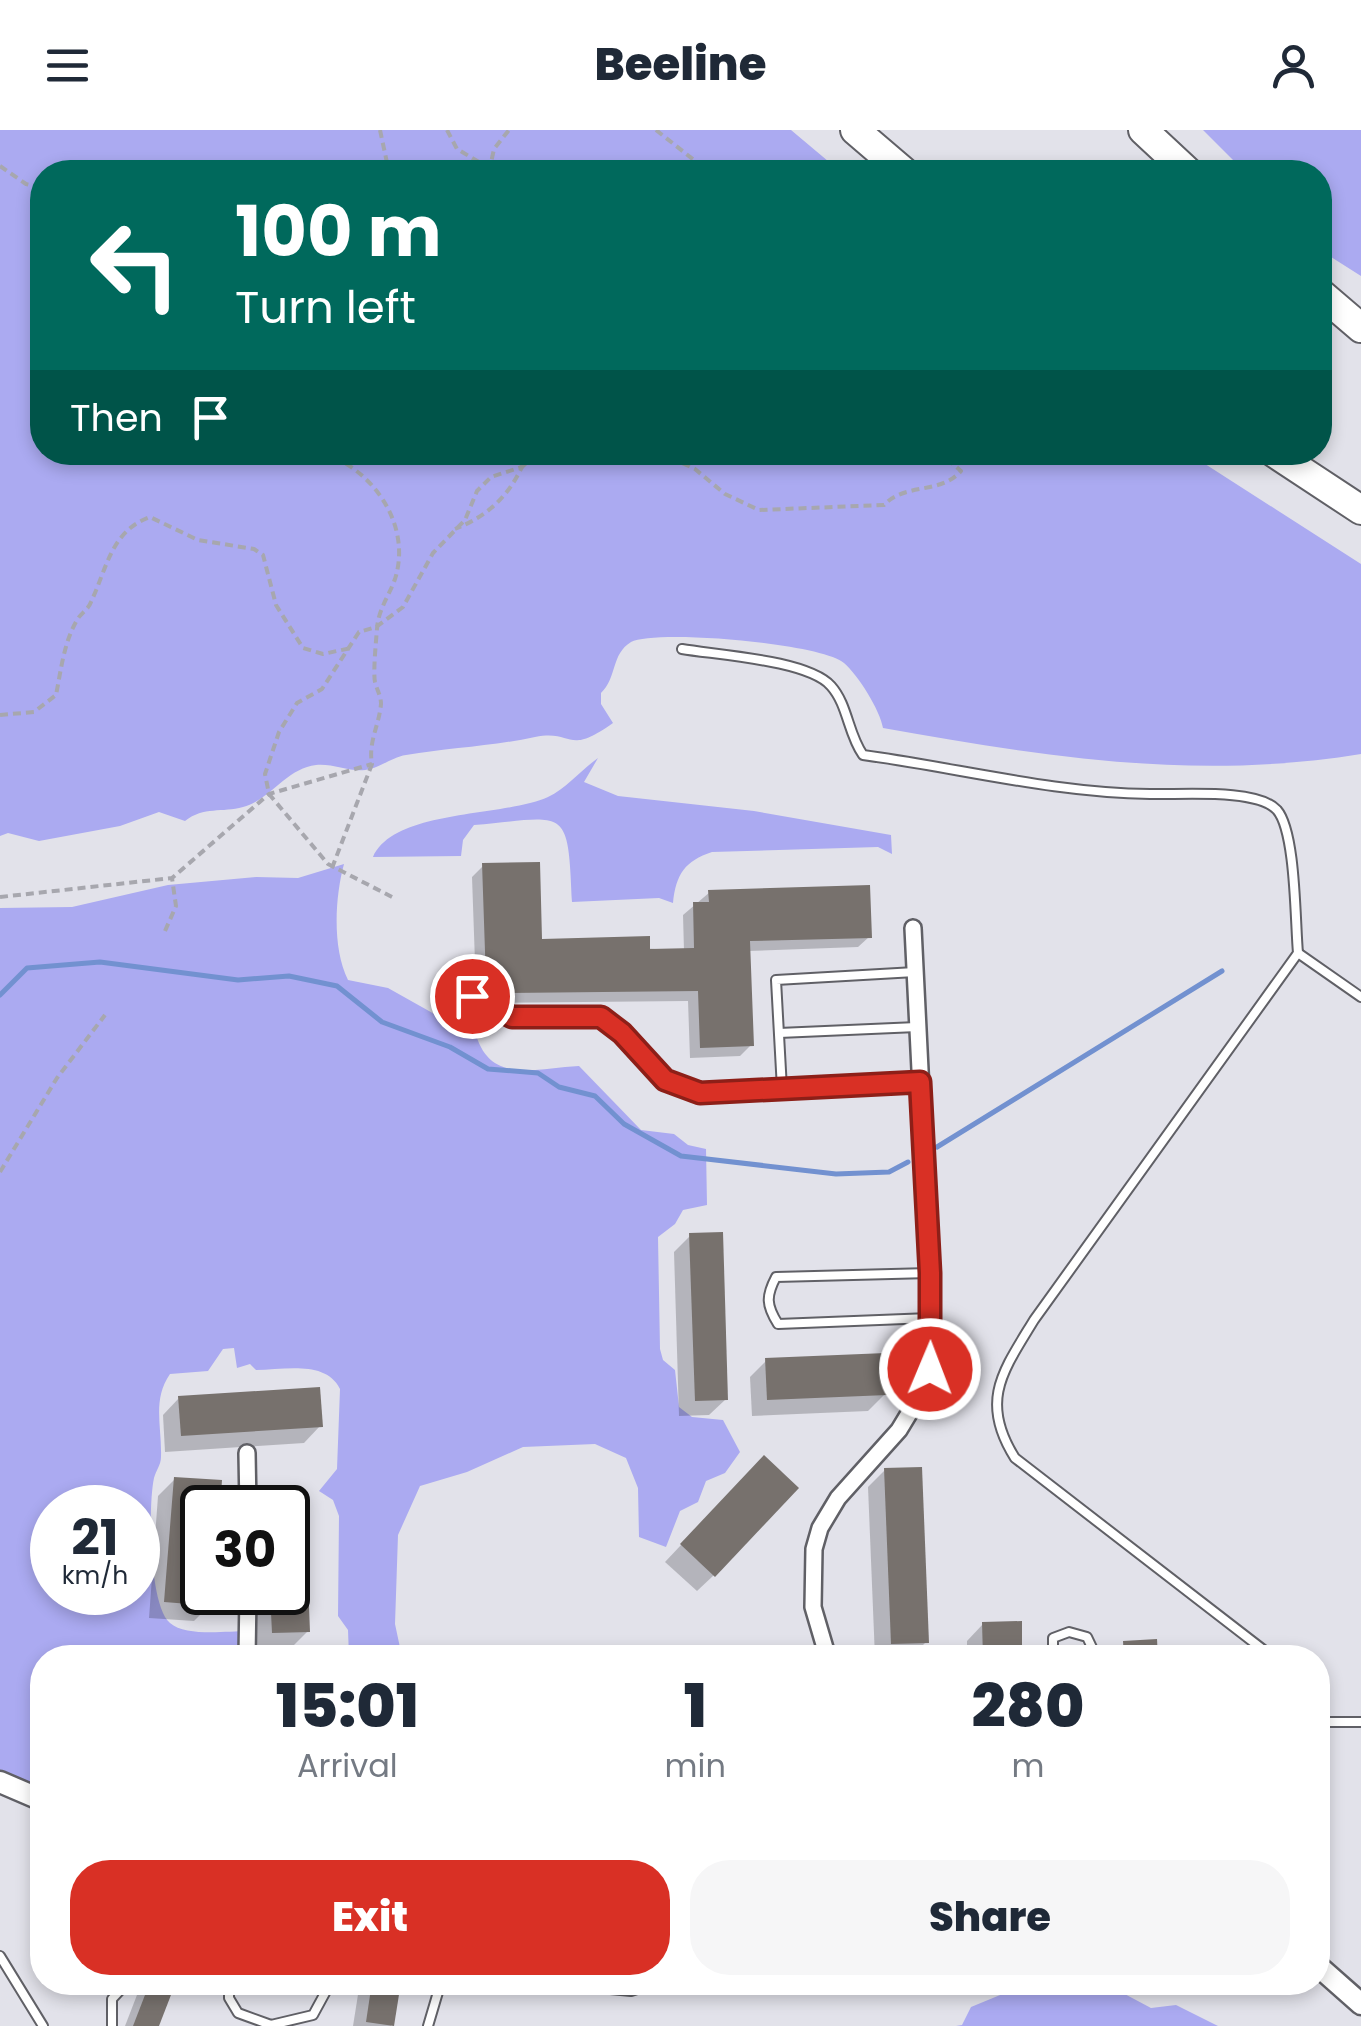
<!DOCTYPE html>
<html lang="en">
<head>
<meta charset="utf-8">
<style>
  :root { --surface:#fff; --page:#f6f6f7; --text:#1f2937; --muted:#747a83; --accent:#d93025 }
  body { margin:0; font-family:Poppins,sans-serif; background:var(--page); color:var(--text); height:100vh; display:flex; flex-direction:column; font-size:38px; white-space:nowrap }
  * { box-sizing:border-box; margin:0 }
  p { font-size:32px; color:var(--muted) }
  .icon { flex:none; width:55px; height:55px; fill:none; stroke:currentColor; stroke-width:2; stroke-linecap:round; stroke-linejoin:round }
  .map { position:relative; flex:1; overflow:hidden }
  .sheet { position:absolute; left:30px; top:1515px; width:1300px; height:350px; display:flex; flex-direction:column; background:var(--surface); border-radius:40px; box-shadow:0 5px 15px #0003 }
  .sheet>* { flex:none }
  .banner { position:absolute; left:30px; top:30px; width:1302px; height:305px; border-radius:40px; box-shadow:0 5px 15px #0003; background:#00695c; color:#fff; overflow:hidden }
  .speed { position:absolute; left:30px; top:1355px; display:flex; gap:20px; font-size:50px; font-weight:700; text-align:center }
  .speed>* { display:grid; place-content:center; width:130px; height:130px; border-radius:50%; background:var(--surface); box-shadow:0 5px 15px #0003; line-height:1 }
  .speed small { font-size:25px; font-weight:400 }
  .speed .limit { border:5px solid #111; border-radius:15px; background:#fff; color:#111 }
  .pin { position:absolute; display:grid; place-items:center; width:85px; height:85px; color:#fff; margin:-42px; border:5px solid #fff; border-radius:50%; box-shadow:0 2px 10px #0007 }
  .me { position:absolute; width:110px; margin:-55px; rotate:1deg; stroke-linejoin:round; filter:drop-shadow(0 0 8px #0008) }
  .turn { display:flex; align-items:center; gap:35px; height:210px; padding:0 40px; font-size:45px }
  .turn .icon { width:130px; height:130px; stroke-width:2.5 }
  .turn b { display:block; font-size:70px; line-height:85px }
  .then { display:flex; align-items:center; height:95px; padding:0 40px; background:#0003; gap:20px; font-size:38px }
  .eta { display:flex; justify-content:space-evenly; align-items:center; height:170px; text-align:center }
  .eta b { font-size:60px; font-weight:800; line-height:70px }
  .cta { display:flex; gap:20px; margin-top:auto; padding:20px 40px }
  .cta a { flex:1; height:115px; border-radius:40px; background:var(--accent); color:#fff; font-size:40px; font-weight:800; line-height:115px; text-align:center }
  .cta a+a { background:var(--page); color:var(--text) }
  header { display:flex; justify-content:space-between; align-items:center; height:130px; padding:0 40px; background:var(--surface); font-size:45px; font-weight:800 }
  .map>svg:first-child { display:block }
  .forest { fill:#abaaf1; fill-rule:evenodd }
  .shadow { fill:#0003 }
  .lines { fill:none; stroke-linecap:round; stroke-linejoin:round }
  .stream { stroke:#7291d0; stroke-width:5 }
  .building { fill:#77716d }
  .service-casing { stroke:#606066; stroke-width:12 }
  .minor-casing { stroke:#606066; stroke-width:20 }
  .secondary-casing { stroke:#606066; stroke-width:25 }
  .motorway-casing { stroke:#606066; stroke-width:32 }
  .path { stroke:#a7a7ae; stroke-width:4; stroke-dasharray:8 5; stroke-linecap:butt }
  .service { stroke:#fff; stroke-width:8 }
  .minor { stroke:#fff; stroke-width:15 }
  .secondary { stroke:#fff; stroke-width:20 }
  .motorway { stroke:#fff; stroke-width:28 }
  .route-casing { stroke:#8d1f18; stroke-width:25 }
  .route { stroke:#d93025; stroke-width:18 }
</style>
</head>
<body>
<header><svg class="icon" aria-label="menu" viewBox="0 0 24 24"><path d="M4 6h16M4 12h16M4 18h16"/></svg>Beeline<svg class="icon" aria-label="person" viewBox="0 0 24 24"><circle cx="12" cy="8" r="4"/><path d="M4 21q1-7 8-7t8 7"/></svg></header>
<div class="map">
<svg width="1361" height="1896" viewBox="0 0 1361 1896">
  <rect width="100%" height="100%" fill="#e2e2ea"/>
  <g class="forest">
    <path d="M0,0H791L841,42H42V322L1188,323L1361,434V624C1196,651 1045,627 883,598C880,580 858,545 844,533C822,513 655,499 631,512C611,524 617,548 601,563V574L613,593C565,627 575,599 535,607C493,616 449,618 406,625C393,627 382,636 370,639C353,644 334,633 316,635C287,638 270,670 243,677C222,683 204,676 185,691L159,682L120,696L39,711L8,703L0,706Z"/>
    <polygon points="1203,0 1361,0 1361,146 1320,120 1320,42 1245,42"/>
    <path d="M598,628L584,652L618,666L754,681L891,705L892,724L878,717L712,722C685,731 676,744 673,773L659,768L572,772C568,674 567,687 474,695L463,710L461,726L373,727C394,679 505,687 548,667C567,658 581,640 598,628Z"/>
    <path d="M344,734C335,767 332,818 348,850L388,858L477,908C493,954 536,938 579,936L641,1000L674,1004L688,1015L706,1019L707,1075L683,1080L675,1094L658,1107L660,1219L663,1230L675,1240L679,1277L692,1287L723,1290L740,1322L725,1343L706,1351L698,1372L680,1381L666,1417L639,1407L638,1358L626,1328L595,1314L523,1317L467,1342L420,1356L398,1405L395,1494L402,1527H349L348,1500L338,1486L339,1386L333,1370L319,1361L337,1339L340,1259C326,1230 284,1240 256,1240L250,1234L237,1238L234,1218L223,1219L208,1241L170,1244C152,1270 162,1296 161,1327C161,1335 156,1340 154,1348C148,1376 149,1475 170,1493C186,1507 227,1501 247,1501V1527L42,1528V1673L0,1654V778L72,777L168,755L256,747L298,748ZM52,1378H138V1462H52Z"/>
    <polygon points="1011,1852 1104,1853 1151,1878 1176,1875 1218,1896 956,1896 962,1895 971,1877 1005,1863"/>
  </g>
  <g class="shadow">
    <polygon points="483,736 540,811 684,821 683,785 710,762 869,807 858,817 748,821 751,915 740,926 690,928 688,871 490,873 490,860 476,861 472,747"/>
    <polygon points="690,1106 726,1269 709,1285 679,1286 674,1122"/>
    <polygon points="766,1231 885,1264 868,1281 752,1286 750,1247"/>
    <polygon points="179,1268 320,1296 304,1313 165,1322 163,1285"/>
    <polygon points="885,1340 926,1512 910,1528 875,1528 868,1357"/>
    <polygon points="748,1344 714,1445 697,1461 665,1432"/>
    <polygon points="175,1349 202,1378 202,1462 211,1462 210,1475 194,1491 149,1488 158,1366"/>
    <polygon points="304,1399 308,1501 291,1518 256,1519 254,1462 288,1462 288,1400"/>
    <polygon points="983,1494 1019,1528 967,1528 967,1511"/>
    <polygon points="1124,1514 1156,1528 1110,1528"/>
    <polygon points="142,1852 173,1852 156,1896 125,1896"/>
    <polygon points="360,1852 398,1852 391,1896 353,1896"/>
  </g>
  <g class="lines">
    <g class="stream">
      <polyline points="0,865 27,838 100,832 238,850 289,846 337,856 382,892 450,917 488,939 538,943 559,957 595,966 624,994 681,1026 836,1044 889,1042 908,1032"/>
      <polyline points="937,1017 1222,841"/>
    </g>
  </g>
  <g class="building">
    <polygon points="540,732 542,809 650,806 650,819 694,818 693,772 709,772 708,760 870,755 872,808 750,811 754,916 700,918 698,861 500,863 500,851 486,851 482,733"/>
    <polygon points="723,1102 728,1270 695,1271 689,1103"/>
    <polygon points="886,1223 887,1265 767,1270 765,1228"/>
    <polygon points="320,1257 323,1297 181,1306 178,1266"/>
    <polygon points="764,1325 799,1358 715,1447 680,1414"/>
    <polygon points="922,1337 929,1513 891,1514 884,1338"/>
    <polygon points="174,1347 222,1350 220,1378 202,1378 202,1475 164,1472"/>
    <polygon points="288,1397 306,1397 310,1502 272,1503 270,1462 288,1462"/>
    <polygon points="1022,1491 1022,1528 983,1528 982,1492"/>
    <polygon points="1157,1509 1158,1528 1124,1528 1123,1511"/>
    <polygon points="150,1852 176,1852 159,1896 133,1896"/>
    <polygon points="372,1852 401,1852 394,1896 366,1892"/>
  </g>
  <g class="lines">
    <g class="service-casing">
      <g id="service">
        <path d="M682,519C717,525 808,530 831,556C848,575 848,604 863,625C959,638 1054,663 1150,664C1180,665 1257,658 1277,680C1296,702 1295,791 1298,823L1034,1190C1003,1241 979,1271 1015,1328L1274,1528"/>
        <polyline points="1298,823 1361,867"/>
        <polyline points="447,850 512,887 601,887 622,903 665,949 701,963 920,952"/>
        <polyline points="779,903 917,897"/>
        <polyline points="782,959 776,850 915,842"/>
        <path d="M930,1143L776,1147C766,1166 766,1175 778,1194L930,1188"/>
        <polyline points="1053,1528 1053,1508 1069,1502 1087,1507 1097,1528"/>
        <polyline points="1318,1592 1361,1592"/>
        <polyline points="0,1826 43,1896"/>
        <polyline points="229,1852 229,1868 238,1883 271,1895 313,1885 331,1852"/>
        <polyline points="537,1852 631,1861 658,1852"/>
        <polyline points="801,1852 828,1856 862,1852"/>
        <polyline points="112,1896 112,1869 128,1852"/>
        <polyline points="428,1896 441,1852"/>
      </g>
    </g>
    <g class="minor-casing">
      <g id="minor">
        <polyline points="247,1323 248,1378"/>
        <polyline points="247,1528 248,1462"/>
        <polyline points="828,1528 813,1477 814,1419 820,1398 838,1368 899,1300 922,1262 929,1239 930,1143 913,798"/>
      </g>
    </g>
    <g class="secondary-casing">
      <g id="secondary">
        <polyline points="0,1652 42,1670"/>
        <polyline points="1318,1836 1361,1874"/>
      </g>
    </g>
    <g class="motorway-casing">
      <g id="motorway">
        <polyline points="855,0 904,42"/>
        <polyline points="1143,0 1188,42"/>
        <polyline points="1320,163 1361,198"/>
        <polyline points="1273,322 1361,380"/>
      </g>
    </g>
    <g class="path">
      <polyline points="380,0 389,42"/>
      <polyline points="447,0 457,19 496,42"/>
      <polyline points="656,0 709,42"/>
      <polyline points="0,36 26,54 42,58"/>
      <polyline points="489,42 494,19 509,0"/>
      <polyline points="520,322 522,337"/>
      <path d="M659,322L695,339L725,364L759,380L884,375C906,352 940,365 961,341L939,322"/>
      <polyline points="522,337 538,322"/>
      <path d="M0,585L34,582L56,565C61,540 64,512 77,490C81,483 88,480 91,472C107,438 111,401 150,387L198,410L254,419L263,425L276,475L303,518L323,524L351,518"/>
      <path d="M332,738L372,634C368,612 379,596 381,574C381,566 377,560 375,552C373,543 376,511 377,499C378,480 389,466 395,449C410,402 382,354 343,332L341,322"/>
      <polyline points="0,767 172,748 269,664 372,634"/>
      <path d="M392,767L328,734L269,664L265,644L279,602L297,573L322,559L359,502L376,497L403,477L433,423L465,390L477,361L491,347L522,337C507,368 487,386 455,399"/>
      <polyline points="165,801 176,776 172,748"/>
      <polyline points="0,1042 57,948 105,885"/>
    </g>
    <use href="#service" class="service"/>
    <use href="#minor" class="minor"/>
    <use href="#secondary" class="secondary"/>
    <use href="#motorway" class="motorway"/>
  </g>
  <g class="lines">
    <g class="route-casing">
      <polyline id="route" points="472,866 512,887 601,887 622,903 665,950 700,963 920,952 930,1143 930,1239"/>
    </g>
    <use href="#route" class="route"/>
  </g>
</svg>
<div class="speed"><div>21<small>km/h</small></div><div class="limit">30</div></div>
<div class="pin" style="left:472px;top:866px;background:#d93025"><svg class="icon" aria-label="arrive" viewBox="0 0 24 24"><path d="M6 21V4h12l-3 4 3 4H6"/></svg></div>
<svg class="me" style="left:930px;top:1239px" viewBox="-20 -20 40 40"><circle r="17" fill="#d93025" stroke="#fff" stroke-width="3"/><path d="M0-11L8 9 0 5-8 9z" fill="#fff"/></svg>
<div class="banner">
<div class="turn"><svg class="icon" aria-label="left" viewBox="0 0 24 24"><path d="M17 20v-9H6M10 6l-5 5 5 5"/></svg><div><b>100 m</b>Turn left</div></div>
<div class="then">Then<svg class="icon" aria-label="arrive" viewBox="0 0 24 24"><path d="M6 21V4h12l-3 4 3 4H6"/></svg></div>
</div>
<section class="sheet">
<div class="eta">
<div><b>15:01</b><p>Arrival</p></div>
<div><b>1</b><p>min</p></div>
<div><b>280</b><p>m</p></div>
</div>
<div class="cta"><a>Exit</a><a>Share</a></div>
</section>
</div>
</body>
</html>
